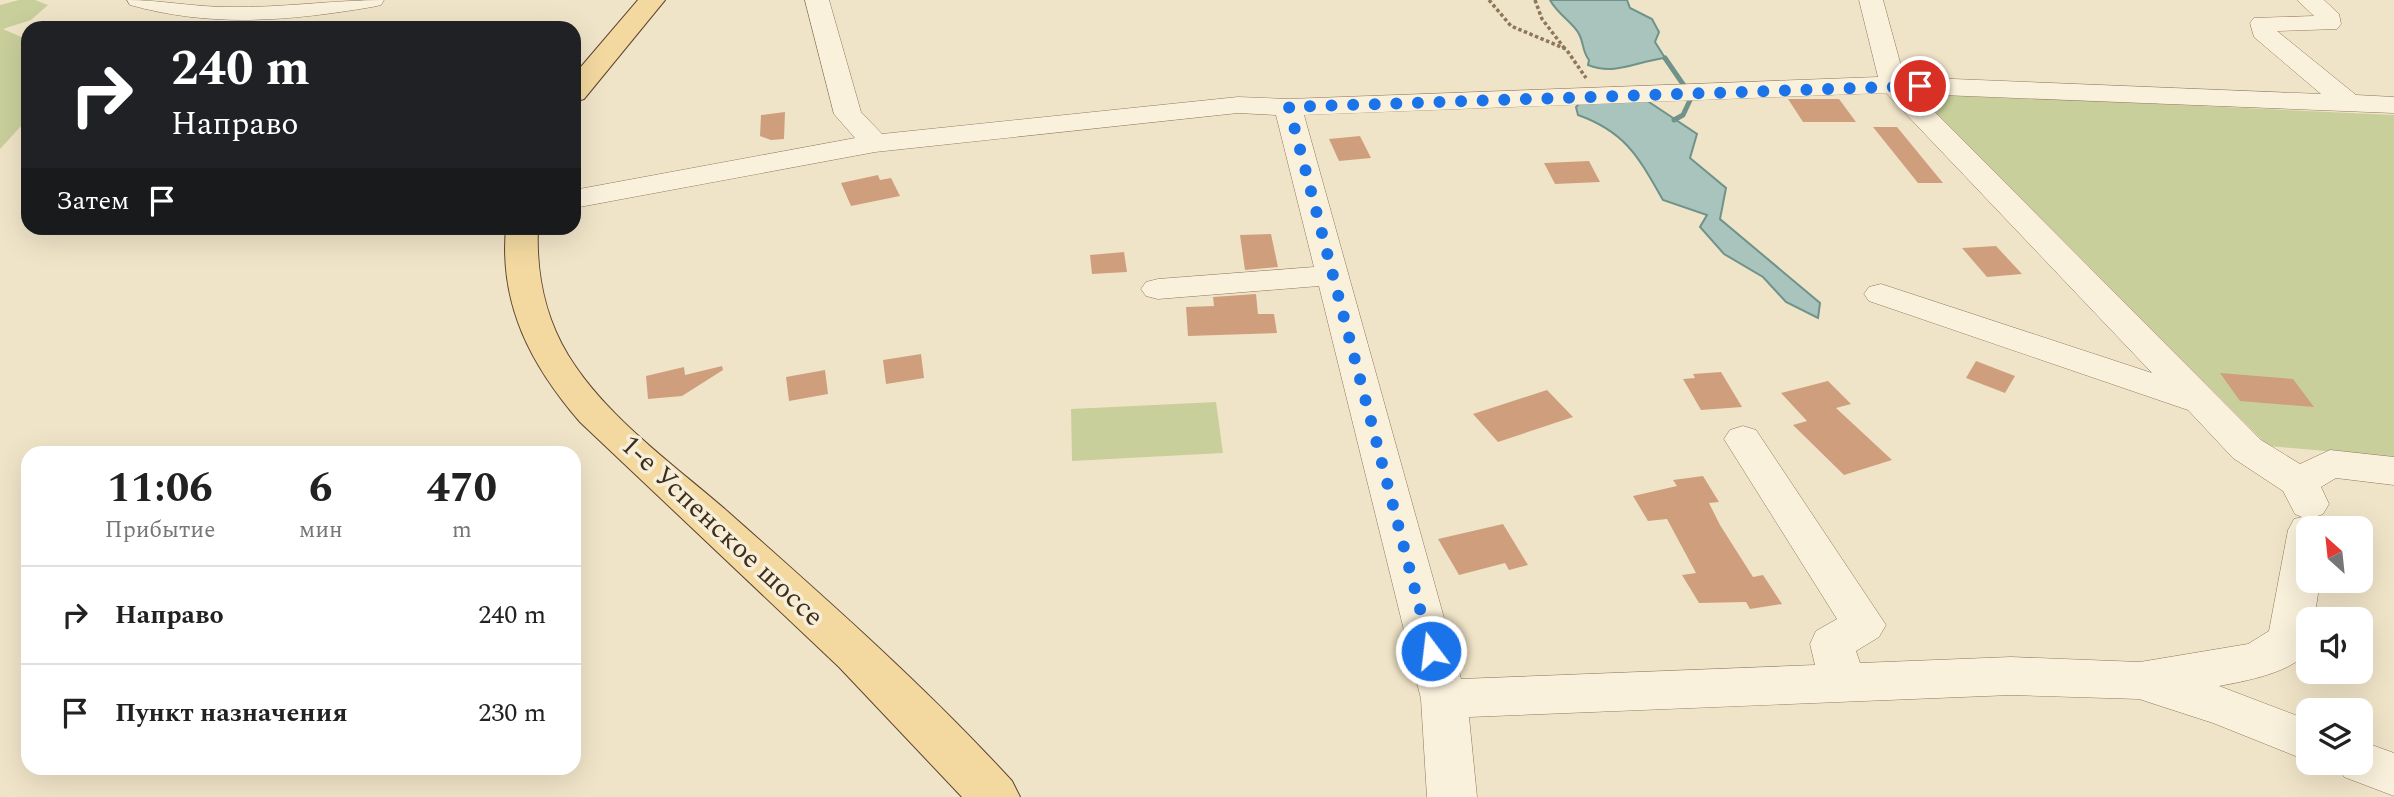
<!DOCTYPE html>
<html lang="ru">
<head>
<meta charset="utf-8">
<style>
  :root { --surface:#fff; --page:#f2f2f2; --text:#222; --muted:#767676; --line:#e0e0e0 }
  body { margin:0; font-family:Spectral,serif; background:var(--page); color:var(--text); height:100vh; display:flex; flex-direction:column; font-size:26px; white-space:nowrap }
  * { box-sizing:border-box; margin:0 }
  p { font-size:23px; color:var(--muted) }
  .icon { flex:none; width:38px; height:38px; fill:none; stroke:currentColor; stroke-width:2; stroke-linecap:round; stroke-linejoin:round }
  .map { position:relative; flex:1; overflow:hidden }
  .side { position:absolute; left:21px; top:446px; width:560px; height:329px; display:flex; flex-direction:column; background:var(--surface); border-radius:21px; box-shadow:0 7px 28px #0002 }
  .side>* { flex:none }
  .top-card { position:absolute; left:21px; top:21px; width:560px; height:214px; border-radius:21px; box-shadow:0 7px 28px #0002; background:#202124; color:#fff; overflow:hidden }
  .needle { width:46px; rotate:333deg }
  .fabs { position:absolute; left:2296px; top:516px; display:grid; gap:14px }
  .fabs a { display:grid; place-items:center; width:77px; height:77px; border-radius:14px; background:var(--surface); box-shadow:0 7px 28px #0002; font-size:35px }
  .pin { position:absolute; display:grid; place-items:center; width:60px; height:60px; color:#fff; margin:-30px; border:4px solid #fff; border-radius:50%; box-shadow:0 2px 7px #0007 }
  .me { position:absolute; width:77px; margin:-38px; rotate:345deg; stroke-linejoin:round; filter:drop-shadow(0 0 5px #0008) }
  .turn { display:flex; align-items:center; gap:24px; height:147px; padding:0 35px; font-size:32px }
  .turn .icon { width:91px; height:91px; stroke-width:2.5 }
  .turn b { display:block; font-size:49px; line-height:60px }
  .then { display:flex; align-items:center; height:66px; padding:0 35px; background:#0003; gap:14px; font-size:26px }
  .eta { display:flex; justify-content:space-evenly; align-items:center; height:119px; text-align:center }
  .eta b { font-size:42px; font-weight:700; line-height:49px }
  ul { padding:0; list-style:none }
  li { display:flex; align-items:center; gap:21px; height:98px; padding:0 35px; border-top:2px solid var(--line) }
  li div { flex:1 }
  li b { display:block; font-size:26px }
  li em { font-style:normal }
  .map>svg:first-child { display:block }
  .green { fill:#c9cf9b }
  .water { fill:#a9c4bc; stroke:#6f938a; stroke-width:2 }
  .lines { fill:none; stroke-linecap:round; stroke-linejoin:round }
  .stream { stroke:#6f938a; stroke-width:5 }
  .building { fill:#cf9f7d }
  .minor-casing { stroke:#8d765c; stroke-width:1 }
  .major-casing { stroke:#5b4430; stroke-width:2 }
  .path { stroke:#8d765c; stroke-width:3.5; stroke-dasharray:3.5 2.5; stroke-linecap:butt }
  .minor { fill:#faf1dc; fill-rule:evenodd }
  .major { fill:#f3d9a0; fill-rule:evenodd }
  .route { stroke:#1a73e8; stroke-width:12; stroke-dasharray:0 21.6 }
  .labels { text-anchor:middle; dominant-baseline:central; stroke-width:7; stroke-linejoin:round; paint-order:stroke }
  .street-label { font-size:28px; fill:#3d2e20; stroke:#f7eed8 }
</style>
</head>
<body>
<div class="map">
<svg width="2394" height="797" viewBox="0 0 2394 797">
  <rect width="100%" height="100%" fill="#f0e4c8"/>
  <g class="green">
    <polygon points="19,0 35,0 48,5 31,20 3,29 28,40 28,57 22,79 28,80 28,123 22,125 0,149 0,5"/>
    <polygon points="1916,93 2394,115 2394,457 2268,446"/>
    <polygon points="1216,402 1223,453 1072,461 1071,409"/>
  </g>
  <g class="water">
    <path d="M1550,0H1627L1630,8L1652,19L1659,32L1655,42L1665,58C1637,61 1616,76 1588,65L1589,60C1582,51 1584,43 1579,34C1574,23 1558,15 1550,0Z"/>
    <path d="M1646,100L1697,134L1690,158L1726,188L1720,219L1820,303L1818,318L1786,302L1763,277L1724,254L1700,227L1707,215L1663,200C1639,158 1626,132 1578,115L1576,107L1580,103Z"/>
  </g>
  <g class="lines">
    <g class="stream">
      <polyline points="1665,58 1687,90"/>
      <polyline points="1674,120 1683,115 1691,98"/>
    </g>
  </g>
  <g class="building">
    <polygon points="1788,99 1839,99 1856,122 1803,122"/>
    <polygon points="785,112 784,139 771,140 760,136 761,115"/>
    <polygon points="1873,127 1897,127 1943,183 1918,183"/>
    <polygon points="1360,136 1371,158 1339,161 1329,139"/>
    <polygon points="1589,161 1600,182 1555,184 1544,163"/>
    <polygon points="878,175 880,180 891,178 900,196 851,206 841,183"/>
    <polygon points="1271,234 1278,267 1245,270 1240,235"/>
    <polygon points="1996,246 2022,274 1987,277 1962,248"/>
    <polygon points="1124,252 1127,272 1092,274 1090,255"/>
    <polygon points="1256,294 1258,314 1274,314 1277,333 1188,336 1186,307 1214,306 1213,297"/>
    <polygon points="921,354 924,378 886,384 883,360"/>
    <polygon points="1976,361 2015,376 2005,393 1966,378"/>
    <polygon points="722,366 723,370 682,396 648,399 646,376 684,367 685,375"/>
    <polygon points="825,370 828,394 789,401 786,377"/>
    <polygon points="1721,372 1742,407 1701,410 1683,379 1695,378 1693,374"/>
    <polygon points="2220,373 2293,379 2314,407 2240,401"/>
    <polygon points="1828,381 1851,404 1836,408 1892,460 1844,475 1793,425 1807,421 1781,393"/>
    <polygon points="1547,390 1573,417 1498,442 1473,414"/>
    <polygon points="1703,476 1719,502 1709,503 1720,525 1753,577 1763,575 1782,604 1750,609 1746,602 1699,603 1682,575 1696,573 1667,519 1648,521 1633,496 1677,486 1673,480"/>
    <polygon points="1503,524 1528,565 1509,570 1505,563 1459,575 1438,539"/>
  </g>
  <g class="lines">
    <g class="minor-casing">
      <g id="minor">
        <path d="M127,0C161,0 194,7 229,7C281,8 332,0 384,0L381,5L372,7C289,21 212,28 130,5Z"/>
        <path d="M805,0H829L861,112L882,134L1238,97L1288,99L1878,77L1859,0H1883L1904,77L2321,94L2254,37L2250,23L2254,18L2314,16L2297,0H2324L2339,14L2341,24L2337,29L2277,31L2356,95L2394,97V113L1917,94L2261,440L2300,464L2330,450L2394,457V485L2336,478L2321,487L2329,504L2323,514L2315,517L2322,519L2328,528H2308V581H2320L2314,620H2308C2308,628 2310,639 2308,647C2301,672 2240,682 2219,686L2308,720V761L2213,723L2139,699L2011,695L1469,717L1477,797H1427L1421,699L1319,286L1158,299L1146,296L1141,289L1146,282L1158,279L1314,267L1276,115L1238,113L875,152L574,208V190L855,138L834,114ZM1886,93L2152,373L1881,284L1869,287L1864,294L1869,301L2188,410L2233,458L2283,491L2295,514L2302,517L2294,519L2288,530L2269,631L2248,644L2140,662L2011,657L1860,663L1856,651L1879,637L1886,625L1756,430L1743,426L1730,430L1724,439L1837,619L1816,631L1810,644L1815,665L1461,679L1304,115Z"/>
        <polygon points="2361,741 2394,753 2394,796 2344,777 2337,763 2361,763"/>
      </g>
    </g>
    <g class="major-casing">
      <g id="major">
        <polygon points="638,0 665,0 584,99 574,102 574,75"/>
        <path d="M506,228H538C536,272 545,317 568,355C606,417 673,464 727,511C825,598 923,684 1012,781L1020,797H962L839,667L580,422C531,365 499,305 506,228Z"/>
      </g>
    </g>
    <g class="path">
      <polyline points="1489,0 1511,26 1566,49 1586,78"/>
      <polyline points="1535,0 1542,19 1565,49"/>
    </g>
    <use href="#minor" class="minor"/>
    <use href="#major" class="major"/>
  </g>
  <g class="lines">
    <polyline class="route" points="1431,651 1289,107 1920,86"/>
  </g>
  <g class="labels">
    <g class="street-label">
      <text transform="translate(722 531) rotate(43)">1-е Успенское шоссе</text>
    </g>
  </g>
</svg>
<div class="fabs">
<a><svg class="needle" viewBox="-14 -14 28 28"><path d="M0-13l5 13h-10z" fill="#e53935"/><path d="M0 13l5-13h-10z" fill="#767676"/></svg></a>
<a><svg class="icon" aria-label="sound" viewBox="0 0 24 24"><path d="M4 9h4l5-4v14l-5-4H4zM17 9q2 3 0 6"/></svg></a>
<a><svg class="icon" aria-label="layers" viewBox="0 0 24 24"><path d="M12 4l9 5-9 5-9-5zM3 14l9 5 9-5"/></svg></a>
</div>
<div class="pin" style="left:1920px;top:86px;background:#d93025"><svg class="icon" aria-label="arrive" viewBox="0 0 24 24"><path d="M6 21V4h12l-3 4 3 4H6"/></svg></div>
<svg class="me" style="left:1431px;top:651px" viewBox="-20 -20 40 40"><circle r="17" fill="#1a73e8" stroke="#fff" stroke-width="3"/><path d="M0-11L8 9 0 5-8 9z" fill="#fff"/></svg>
<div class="top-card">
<div class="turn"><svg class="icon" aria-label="right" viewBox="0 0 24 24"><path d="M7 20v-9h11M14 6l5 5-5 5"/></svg><div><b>240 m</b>Направо</div></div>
<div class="then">Затем<svg class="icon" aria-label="arrive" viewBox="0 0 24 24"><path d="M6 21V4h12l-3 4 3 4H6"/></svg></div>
</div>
<section class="side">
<div class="eta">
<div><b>11:06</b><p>Прибытие</p></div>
<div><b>6</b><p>мин</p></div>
<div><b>470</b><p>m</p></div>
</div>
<ul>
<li><svg class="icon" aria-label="right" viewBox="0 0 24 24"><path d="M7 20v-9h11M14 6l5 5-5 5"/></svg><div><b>Направо</b></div><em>240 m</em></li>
<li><svg class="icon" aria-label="arrive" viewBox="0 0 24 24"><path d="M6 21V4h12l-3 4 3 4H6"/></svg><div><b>Пункт назначения</b></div><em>230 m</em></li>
</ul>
</section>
</div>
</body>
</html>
